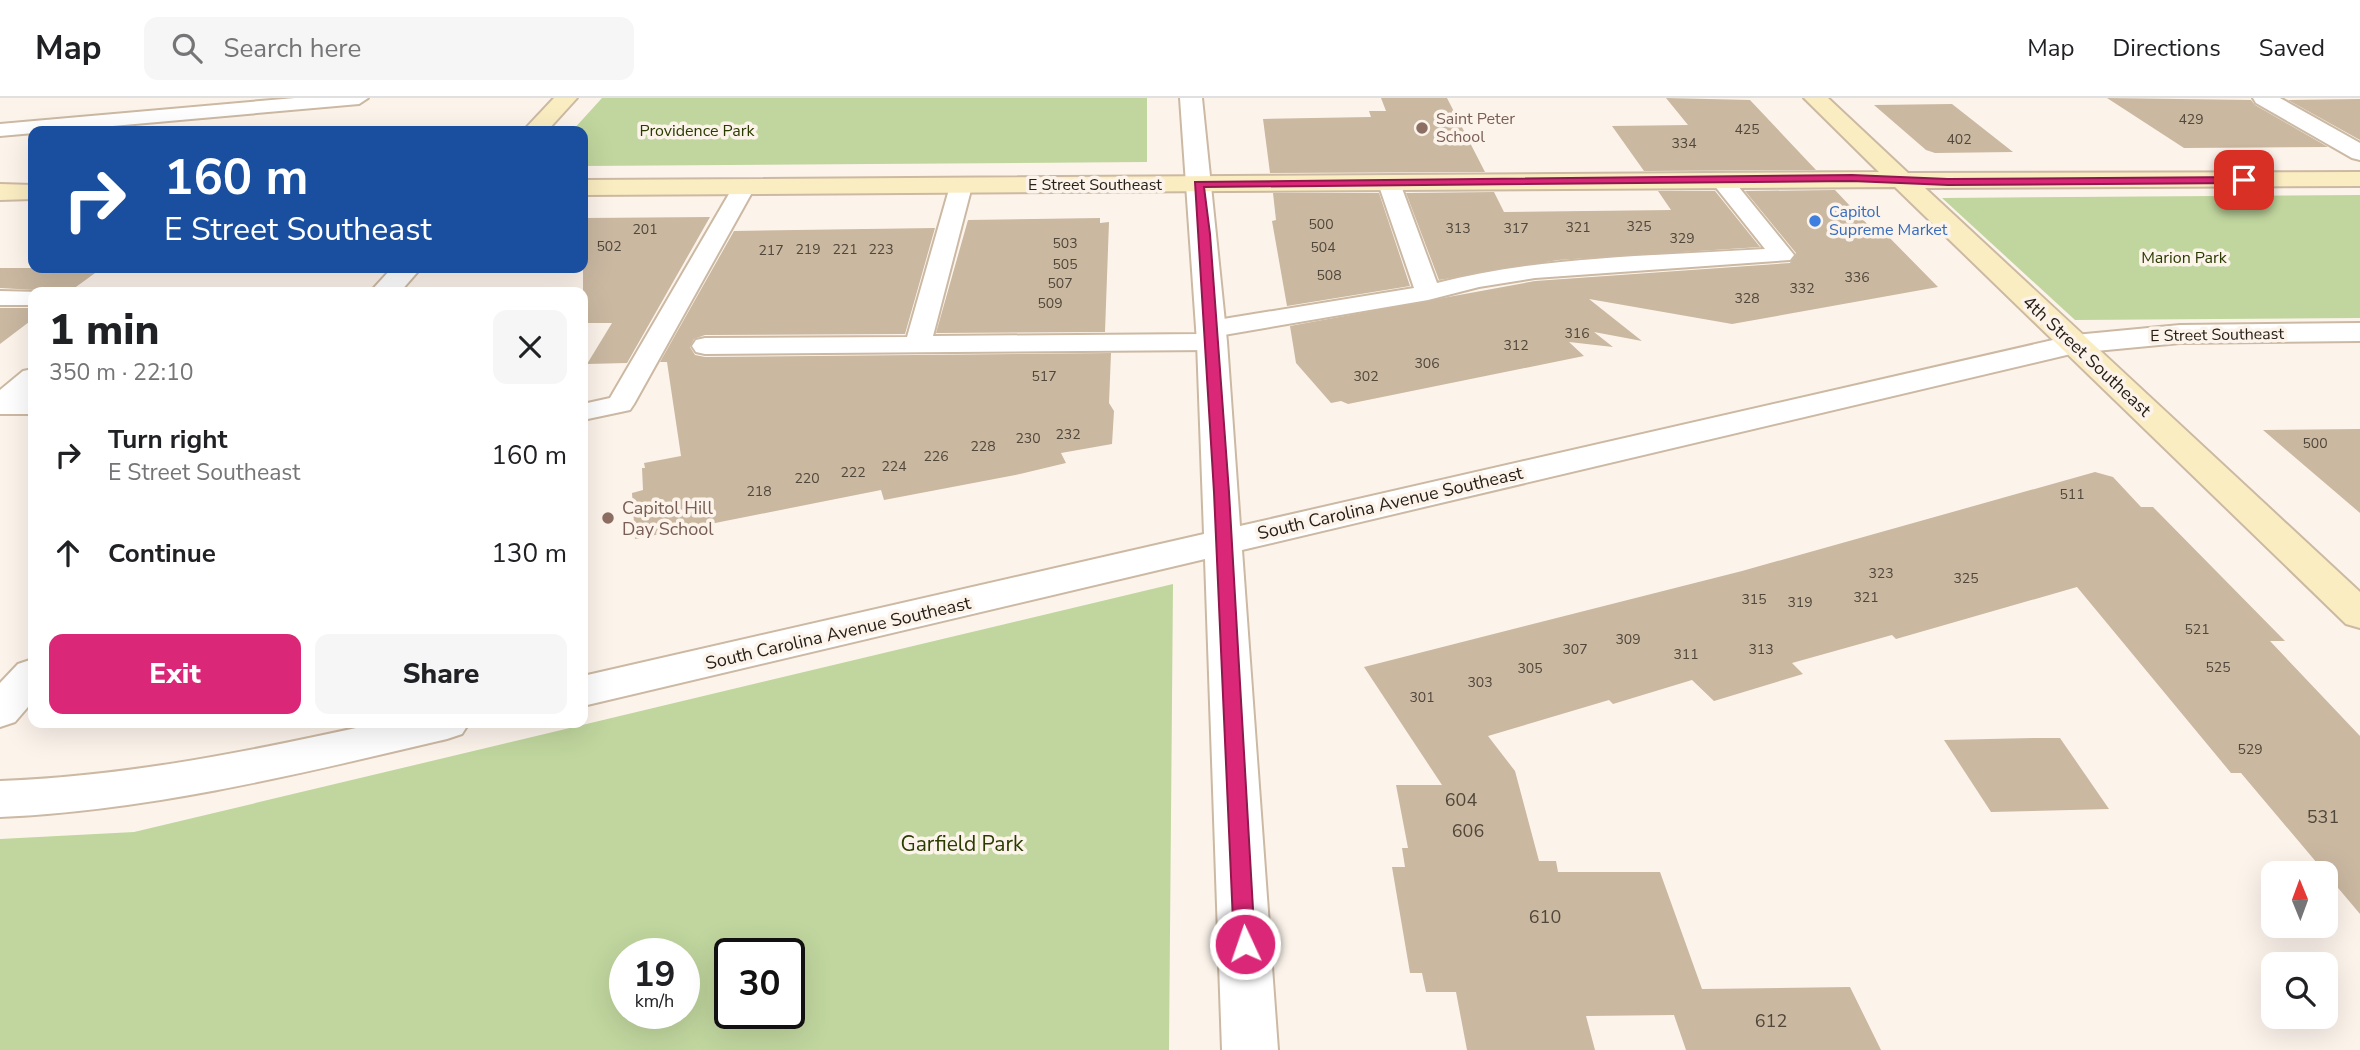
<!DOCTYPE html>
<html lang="en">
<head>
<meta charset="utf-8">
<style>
  :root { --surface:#fff; --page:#f6f6f6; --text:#202124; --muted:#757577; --line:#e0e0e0; --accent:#db2777 }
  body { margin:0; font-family:"Nunito Sans",sans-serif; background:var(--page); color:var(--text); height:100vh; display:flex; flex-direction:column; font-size:26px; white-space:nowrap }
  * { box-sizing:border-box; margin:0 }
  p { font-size:23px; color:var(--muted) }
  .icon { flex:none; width:38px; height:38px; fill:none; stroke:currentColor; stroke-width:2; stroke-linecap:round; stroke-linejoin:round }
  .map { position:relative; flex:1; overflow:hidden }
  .details { position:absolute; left:28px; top:189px; width:560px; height:441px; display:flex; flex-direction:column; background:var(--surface); border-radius:14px; box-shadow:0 7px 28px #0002 }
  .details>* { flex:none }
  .top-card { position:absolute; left:28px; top:28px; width:560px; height:147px; border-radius:14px; box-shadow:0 7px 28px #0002; background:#1a4fa0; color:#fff; overflow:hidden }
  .needle { width:46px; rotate:359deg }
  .buttons { position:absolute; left:2261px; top:763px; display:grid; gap:14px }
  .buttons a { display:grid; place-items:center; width:77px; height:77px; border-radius:14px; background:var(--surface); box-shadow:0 7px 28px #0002; font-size:35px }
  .speed { position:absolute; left:609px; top:840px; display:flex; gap:14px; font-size:35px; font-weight:700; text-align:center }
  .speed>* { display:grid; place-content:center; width:91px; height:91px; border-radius:50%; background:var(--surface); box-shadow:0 7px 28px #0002; line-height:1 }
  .speed small { font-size:18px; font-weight:400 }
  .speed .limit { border:4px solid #111; border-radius:10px; background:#fff; color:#111 }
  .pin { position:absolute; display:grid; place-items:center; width:60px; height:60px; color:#fff; margin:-30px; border-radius:14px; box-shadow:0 4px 10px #0006 }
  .me { position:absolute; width:77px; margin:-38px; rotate:357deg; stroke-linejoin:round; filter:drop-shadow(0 0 5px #0008) }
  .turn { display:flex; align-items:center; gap:24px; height:147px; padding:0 21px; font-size:32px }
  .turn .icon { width:91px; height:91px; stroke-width:2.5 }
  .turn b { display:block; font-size:49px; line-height:60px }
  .round { display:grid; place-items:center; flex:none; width:74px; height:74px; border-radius:14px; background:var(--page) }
  .summary { display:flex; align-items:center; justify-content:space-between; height:119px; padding:0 21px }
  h1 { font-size:42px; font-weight:800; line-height:52px }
  .cta { display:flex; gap:14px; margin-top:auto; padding:14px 21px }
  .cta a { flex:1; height:80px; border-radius:14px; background:var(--accent); color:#fff; font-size:28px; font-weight:800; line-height:80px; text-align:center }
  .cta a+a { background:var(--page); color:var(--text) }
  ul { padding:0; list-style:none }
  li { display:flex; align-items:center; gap:21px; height:98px; padding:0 21px }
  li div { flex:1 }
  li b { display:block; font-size:26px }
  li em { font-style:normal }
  header { display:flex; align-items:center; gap:42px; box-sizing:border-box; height:98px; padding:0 35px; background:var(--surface); border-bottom:2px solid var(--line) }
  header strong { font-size:33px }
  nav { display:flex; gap:38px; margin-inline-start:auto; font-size:24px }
  .search { width:490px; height:63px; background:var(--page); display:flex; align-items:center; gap:18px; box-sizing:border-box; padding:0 24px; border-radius:14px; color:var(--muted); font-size:26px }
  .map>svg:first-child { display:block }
  .green { fill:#c0d69e; fill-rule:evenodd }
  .building { fill:#cab8a1 }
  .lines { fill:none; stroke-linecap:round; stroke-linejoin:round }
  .lane-casing { stroke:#ccb9a3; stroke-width:4 }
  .street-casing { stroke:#ccb9a3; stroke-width:4 }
  .secondary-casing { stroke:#ccb9a3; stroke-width:4 }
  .lane { fill:#fff; fill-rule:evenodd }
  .street { fill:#fff; fill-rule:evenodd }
  .secondary { fill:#fbedc2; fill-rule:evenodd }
  .route { fill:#db2777; stroke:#8e194d; stroke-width:2 }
  .education-dot { fill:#8d6e63; stroke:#fcf4eb; stroke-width:2.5 }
  .shop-dot { fill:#3f7fe0; stroke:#fcf4eb; stroke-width:2.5 }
  .labels { text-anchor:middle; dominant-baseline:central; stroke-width:7; stroke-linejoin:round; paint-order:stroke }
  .number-label { font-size:14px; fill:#50473b }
  .far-education-label { font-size:16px; fill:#785e54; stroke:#fcf4eb; text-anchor:start }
  .far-park-label { font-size:16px; fill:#2a3b00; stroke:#fcf4eb }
  .far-street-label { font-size:16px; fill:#282119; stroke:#fcf4eb }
  .far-shop-label { font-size:16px; fill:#366cbe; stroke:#fcf4eb; text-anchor:start }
  .street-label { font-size:18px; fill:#282119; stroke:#fcf4eb }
  .education-label { font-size:18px; fill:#785e54; stroke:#fcf4eb; text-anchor:start }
  .near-number-label { font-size:18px; fill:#50473b }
  .near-park-label { font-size:21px; fill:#2a3b00; stroke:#fcf4eb }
</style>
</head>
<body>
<header>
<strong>Map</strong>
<div class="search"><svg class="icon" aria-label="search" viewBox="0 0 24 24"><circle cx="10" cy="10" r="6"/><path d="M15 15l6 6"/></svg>Search here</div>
<nav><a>Map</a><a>Directions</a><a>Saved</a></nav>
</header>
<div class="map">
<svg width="2360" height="952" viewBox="0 0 2360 952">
  <rect width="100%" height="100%" fill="#fcf4eb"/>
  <g class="green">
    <polygon points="602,0 1147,0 1147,64 583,68 583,33 572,33"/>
    <polygon points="2360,97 2360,220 2075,222 1942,100"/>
    <path d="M1173,486L1169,952H0V741L134,734ZM625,856H684V915H625ZM730,856H789V915H730Z"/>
  </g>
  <g class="building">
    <polygon points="1381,0 1447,0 1485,74 1270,75 1263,21 1371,19 1369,13 1386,13"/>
    <polygon points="1666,0 1750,2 1816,72 1644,73 1612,28 1688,27"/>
    <polygon points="2107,0 2251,2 2255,7 2328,49 2184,50"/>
    <polygon points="2360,1 2360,42 2288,2"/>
    <polygon points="1952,6 2013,54 1935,55 1926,52 1874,7"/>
    <polygon points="1835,92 1870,129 1880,130 1938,189 1732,226 1589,201 1642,243 1594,234 1613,249 1569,244 1584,258 1348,306 1341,303 1331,305 1296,265 1290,228 1535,183 1790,165 1796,155 1745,93"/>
    <polygon points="1658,93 1715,93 1760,149 1558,162 1439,182 1406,95 1494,94 1504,114 1671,112"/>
    <polygon points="1273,95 1379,95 1410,188 1287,208 1272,123 1276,122"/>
    <polygon points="710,119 627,265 587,266 612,225 583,225 583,120"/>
    <polygon points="1100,120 1100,125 1109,124 1105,234 936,235 968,122"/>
    <polygon points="935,130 905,236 705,237 694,241 690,249 695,257 705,259 1111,255 1109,305 1114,313 1112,346 1061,355 1066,365 1020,376 884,402 881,392 635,441 632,395 643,392 642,370 645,370 644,365 681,358 667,264 660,264 734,133"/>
    <polygon points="0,170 102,170 69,194 0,190"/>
    <polygon points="0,210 33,210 33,221 0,246"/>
    <polygon points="2360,331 2360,415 2263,332"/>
    <polygon points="2095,374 2113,379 2141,409 2153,409 2285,543 2270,543 2360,638 2360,816 2241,675 2231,675 2077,489 1896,541 1892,537 1792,565 1803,576 1714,603 1692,582 1613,606 1609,602 1488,638 1515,673 1539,763 1556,763 1558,774 1660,774 1702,891 1850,889 1881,952 1686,952 1674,917 1586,918 1595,952 1467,952 1456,894 1426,894 1422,875 1410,875 1392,769 1405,769 1402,750 1408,750 1396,687 1442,687 1364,569 1742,473"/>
    <polygon points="2033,640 2060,640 2109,711 1991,714 1944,642"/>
  </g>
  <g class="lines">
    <g class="lane-casing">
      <g id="lane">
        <polygon points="295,0 368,0 359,6 0,38 0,26"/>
        <path d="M1721,76L1729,77L1790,152L1794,157L1790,162L1535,180L1479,189L1428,202L1218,238L1225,244L1221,250L1212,252L705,256L696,254L692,248L696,242L705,240L907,239L950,88L953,83H969L972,88L933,238L1202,236L1198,231L1202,226L1211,223L1414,190L1378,85L1381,80H1397L1400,85L1437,185C1543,158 1655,158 1765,151L1710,82L1713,77Z"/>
        <polygon points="744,83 752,84 755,89 634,306 630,312 583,322 583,306 610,300 733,89 736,84"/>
        <polygon points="0,193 40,194 33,194 33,207 0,207"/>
        <polygon points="33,271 33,293 10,312 0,314 0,292 23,273"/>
      </g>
    </g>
    <g class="street-casing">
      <g id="street">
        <polygon points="1180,0 1202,0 1227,244 1240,428 2075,237 2180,227 2360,225 2360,243 2180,245 2075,255 1242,452 1278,952 1222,952 1205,461 583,608 583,578 1204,436 1197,244"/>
        <polygon points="2253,0 2280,0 2360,45 2360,62 2352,60 2256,5"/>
        <polygon points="392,170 421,170 400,194 370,194"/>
        <rect x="0" y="296" width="33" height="20"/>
        <polygon points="33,561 33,603 15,624 0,629 0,585 18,566"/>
        <path d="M378,625H469L462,636L447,641C299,676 153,712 0,719V683C129,678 253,653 378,625Z"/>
      </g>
    </g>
    <g class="secondary-casing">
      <g id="secondary">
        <polygon points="554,0 577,0 547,33 523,33"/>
        <polygon points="1804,0 1828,0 1908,75 2360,74 2360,88 1925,90 2360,494 2360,530 2346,526 1895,89 583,97 583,82 1879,74"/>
        <polygon points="0,86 33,87 33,101 0,102"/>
      </g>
    </g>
    <use href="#lane" class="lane"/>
    <use href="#street" class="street"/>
    <use href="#secondary" class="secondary"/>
  </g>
  <polygon class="route" points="1852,77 1948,81 2244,79 2249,82 2244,85 1948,87 1852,83 1204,89 1210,136 1229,394 1255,846 1252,852 1245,855 1237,852 1234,846 1214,394 1195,84"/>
  <g class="education-dot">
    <circle cx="1422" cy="30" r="7"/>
    <circle cx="608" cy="420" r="7"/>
  </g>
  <circle class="shop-dot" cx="1815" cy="123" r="7"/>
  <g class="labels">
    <g class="number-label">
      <text x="2191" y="21">429</text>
      <text x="1747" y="31">425</text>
      <text x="1959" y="41">402</text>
      <text x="1684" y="45">334</text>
      <text x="1321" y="126">500</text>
      <text x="1639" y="128">325</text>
      <text x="1578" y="129">321</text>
      <text x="1458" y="130">313</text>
      <text x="1516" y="130">317</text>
      <text x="645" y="131">201</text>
      <text x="1682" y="140">329</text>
      <text x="1065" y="145">503</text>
      <text x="609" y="148">502</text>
      <text x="1323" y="149">504</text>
      <text x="808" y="151">219</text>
      <text x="845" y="151">221</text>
      <text x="881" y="151">223</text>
      <text x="771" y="152">217</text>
      <text x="1065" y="166">505</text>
      <text x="1329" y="177">508</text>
      <text x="1857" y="179">336</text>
      <text x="1060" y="185">507</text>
      <text x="1802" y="190">332</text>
      <text x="1747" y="200">328</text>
      <text x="1050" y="205">509</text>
      <text x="1577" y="235">316</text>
      <text x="1516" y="247">312</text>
      <text x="1427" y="265">306</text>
      <text x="1044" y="278">517</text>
      <text x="1366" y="278">302</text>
      <text x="1068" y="336">232</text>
      <text x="1028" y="340">230</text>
      <text x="2315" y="345">500</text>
      <text x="983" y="348">228</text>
      <text x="936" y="358">226</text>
      <text x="894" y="368">224</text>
      <text x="853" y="374">222</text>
      <text x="807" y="380">220</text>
      <text x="759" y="393">218</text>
      <text x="2072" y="396">511</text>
      <text x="1881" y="475">323</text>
      <text x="1966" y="480">325</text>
      <text x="1866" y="499">321</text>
      <text x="1754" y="501">315</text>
      <text x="1800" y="504">319</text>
      <text x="2197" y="531">521</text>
      <text x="1628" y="541">309</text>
      <text x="1575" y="551">307</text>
      <text x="1761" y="551">313</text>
      <text x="1686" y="556">311</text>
      <text x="2218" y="569">525</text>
      <text x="1530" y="570">305</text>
      <text x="1480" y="584">303</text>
      <text x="1422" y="599">301</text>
      <text x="2250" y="651">529</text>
    </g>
    <g class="far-education-label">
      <text x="1436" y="21">Saint Peter<tspan x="1436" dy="18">School</tspan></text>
    </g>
    <g class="far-park-label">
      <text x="697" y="33">Providence Park</text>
      <text x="2184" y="160">Marion Park</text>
    </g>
    <g class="far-street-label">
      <text x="1095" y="87">E Street Southeast</text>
      <text transform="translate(2217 237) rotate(-1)">E Street Southeast</text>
    </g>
    <g class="far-shop-label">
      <text x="1829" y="114">Capitol<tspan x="1829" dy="18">Supreme Market</tspan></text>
    </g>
    <g class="street-label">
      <text transform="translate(2087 258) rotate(43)">4th Street Southeast</text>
      <text transform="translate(1390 405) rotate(-13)">South Carolina Avenue Southeast</text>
      <text transform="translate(838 535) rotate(-13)">South Carolina Avenue Southeast</text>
    </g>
    <g class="education-label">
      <text x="622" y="410">Capitol Hill<tspan x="622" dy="21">Day School</tspan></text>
    </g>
    <g class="near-number-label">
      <text x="1461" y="702">604</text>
      <text x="2323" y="719">531</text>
      <text x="1468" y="733">606</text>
      <text x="1545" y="819">610</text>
      <text x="1771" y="923">612</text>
    </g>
    <g class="near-park-label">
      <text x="962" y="746">Garfield Park</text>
    </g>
  </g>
</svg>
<div class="buttons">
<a><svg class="needle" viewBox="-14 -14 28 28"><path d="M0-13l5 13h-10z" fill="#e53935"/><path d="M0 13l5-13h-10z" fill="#757577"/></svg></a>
<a><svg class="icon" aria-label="search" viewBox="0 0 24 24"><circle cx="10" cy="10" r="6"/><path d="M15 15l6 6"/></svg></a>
</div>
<div class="speed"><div>19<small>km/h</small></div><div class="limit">30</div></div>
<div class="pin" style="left:2244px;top:82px;background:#d93025"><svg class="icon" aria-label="arrive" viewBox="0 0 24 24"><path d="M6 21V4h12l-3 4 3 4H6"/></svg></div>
<svg class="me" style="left:1245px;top:846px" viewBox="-20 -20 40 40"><circle r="17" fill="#db2777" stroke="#fff" stroke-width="3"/><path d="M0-11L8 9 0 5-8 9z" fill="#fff"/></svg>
<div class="top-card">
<div class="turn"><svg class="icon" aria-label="right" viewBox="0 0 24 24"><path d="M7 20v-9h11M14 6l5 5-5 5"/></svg><div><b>160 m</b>E Street Southeast</div></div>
</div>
<section class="details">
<div class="summary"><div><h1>1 min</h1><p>350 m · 22:10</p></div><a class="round"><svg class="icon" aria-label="close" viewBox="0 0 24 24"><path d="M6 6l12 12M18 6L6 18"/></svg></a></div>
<ul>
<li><svg class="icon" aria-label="right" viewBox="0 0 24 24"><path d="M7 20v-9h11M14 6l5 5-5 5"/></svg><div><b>Turn right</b><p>E Street Southeast</p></div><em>160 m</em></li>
<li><svg class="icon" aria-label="ahead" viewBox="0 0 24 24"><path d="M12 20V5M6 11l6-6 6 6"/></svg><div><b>Continue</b></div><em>130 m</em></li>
</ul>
<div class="cta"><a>Exit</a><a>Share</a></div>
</section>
</div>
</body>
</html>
